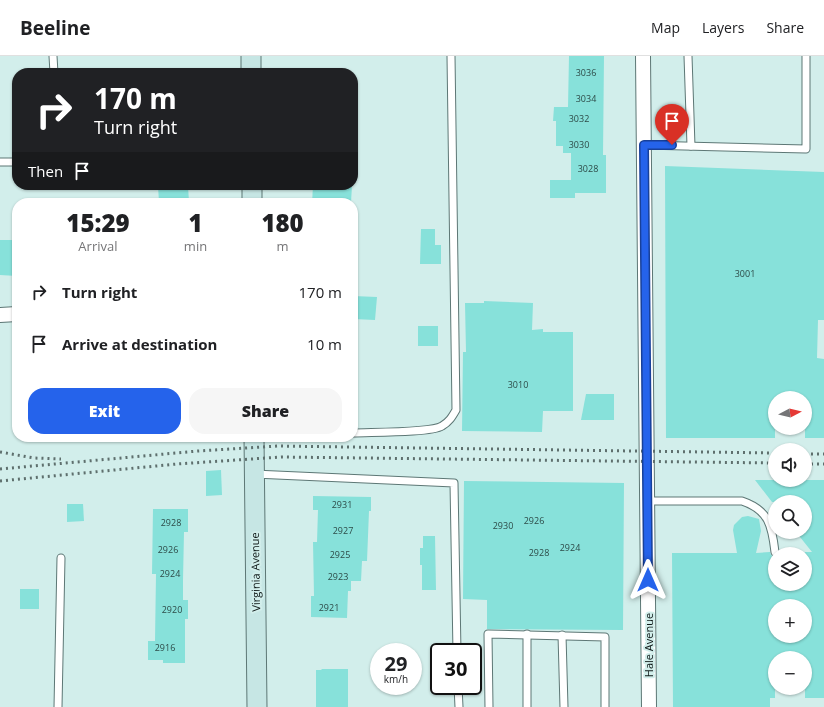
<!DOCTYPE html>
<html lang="en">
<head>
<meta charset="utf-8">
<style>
  :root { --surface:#fff; --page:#f6f6f6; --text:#202124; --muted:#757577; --line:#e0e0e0; --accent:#2563eb }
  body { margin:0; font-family:"Open Sans",sans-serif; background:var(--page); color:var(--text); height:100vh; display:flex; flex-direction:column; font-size:15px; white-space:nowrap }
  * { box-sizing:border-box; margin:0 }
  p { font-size:13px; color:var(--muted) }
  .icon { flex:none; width:22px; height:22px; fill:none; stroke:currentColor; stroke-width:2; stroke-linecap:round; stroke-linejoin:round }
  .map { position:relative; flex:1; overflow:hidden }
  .drawer { position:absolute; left:12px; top:142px; width:346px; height:244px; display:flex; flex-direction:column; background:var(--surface); border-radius:16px; box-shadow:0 1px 3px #0004 }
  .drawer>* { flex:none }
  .hud { position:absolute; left:12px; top:12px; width:346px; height:122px; border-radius:16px; box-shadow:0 1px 3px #0004; background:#202124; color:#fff; overflow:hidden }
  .needle { width:26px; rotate:83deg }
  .controls { position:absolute; left:768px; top:335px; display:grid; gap:8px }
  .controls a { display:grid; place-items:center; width:44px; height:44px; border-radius:50%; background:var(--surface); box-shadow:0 1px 3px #0004; font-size:20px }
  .speed { position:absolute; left:370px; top:587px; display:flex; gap:8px; font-size:20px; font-weight:700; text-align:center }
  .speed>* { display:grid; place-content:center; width:52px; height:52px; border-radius:50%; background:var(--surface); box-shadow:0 1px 3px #0004; line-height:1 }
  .speed small { font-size:10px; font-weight:400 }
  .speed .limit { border:2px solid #111; border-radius:6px; background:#fff; color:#111 }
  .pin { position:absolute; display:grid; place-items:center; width:34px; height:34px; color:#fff; margin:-41px -17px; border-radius:50% 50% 50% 0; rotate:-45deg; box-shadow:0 0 4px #0007 }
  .pin .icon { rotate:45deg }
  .me { position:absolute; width:44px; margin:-22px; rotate:0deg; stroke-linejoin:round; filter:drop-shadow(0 0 3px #0008) }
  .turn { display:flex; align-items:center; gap:14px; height:84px; padding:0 16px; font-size:18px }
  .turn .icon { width:52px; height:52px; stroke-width:2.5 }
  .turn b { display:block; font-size:28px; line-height:34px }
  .then { display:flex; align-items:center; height:38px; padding:0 16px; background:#0003; gap:8px; font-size:15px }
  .eta { display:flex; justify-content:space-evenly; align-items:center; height:68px; text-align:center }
  .eta b { font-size:24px; font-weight:800; line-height:28px }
  .action { display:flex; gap:8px; margin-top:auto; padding:8px 16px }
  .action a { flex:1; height:46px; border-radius:16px; background:var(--accent); color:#fff; font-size:16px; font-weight:800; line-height:46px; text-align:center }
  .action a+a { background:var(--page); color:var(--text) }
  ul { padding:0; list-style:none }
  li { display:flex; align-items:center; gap:12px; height:52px; padding:0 16px }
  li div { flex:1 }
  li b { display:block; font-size:15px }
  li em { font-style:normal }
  header { display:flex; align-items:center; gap:24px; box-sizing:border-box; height:56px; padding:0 20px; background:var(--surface); border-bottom:1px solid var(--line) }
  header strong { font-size:19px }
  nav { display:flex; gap:22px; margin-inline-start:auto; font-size:14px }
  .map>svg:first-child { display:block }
  .building { fill:#87e1da; fill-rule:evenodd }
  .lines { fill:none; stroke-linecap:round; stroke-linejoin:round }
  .lane-casing { stroke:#5d7775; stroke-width:9 }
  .street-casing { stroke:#5d7775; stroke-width:16 }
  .secondary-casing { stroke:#5d7775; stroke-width:21 }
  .lane { stroke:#fff; stroke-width:7 }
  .street { stroke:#fff; stroke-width:14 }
  .secondary { stroke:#c6e6e4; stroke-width:19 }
  .rail { stroke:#5e6f6d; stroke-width:3; stroke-dasharray:2 4; stroke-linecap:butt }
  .route-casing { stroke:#184099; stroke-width:10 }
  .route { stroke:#2563eb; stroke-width:7 }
  .labels { text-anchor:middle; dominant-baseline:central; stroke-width:4; stroke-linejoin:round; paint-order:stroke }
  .number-label { font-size:9px; fill:#2d4b48 }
  .street-label { font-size:11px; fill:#0f1918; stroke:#d2eeeb }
</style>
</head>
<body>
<header>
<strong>Beeline</strong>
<nav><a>Map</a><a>Layers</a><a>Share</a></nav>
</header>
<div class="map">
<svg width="824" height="651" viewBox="0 0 824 651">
  <rect width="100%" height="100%" fill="#d2eeeb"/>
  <g class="building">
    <polygon points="569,0 604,0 603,99 606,99 606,137 575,137 575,142 550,142 550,124 571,124 571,97 563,97 563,90 556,90 556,65 553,65 554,51 568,51"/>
    <polygon points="665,110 824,116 824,264 818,264 817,302 824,303 824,382 805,382 805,342 775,342 775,382 666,382"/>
    <polygon points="158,129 188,129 189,147 159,147"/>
    <polygon points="315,129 352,129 351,147 312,147 313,130"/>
    <polygon points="421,173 435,173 435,189 441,189 441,208 420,208"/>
    <polygon points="0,184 17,184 17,220 0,219"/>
    <polygon points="353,240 377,241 375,264 353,263"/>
    <polygon points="484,245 533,247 532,274 543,273 543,276 573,276 573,355 543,355 542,376 462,375 463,296 466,296 465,247 484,247"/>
    <rect x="418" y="270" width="20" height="20"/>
    <polygon points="586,338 614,338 614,364 581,364"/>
    <polygon points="221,414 222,439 206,440 206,415"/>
    <path d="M755,424H824V642H805V602H775V642H770V651H673L672,497H737L733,474L734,469L742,461L748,460L759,463L761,475L756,497L770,496L771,499L775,501V528H805V496H812L796,476H805V446H772ZM775,550H805V580H775Z"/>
    <polygon points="464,425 624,427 623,574 487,573 487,544 463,543"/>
    <polygon points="313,440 371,441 371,455 369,455 367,505 362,505 361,525 351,525 351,535 348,535 347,562 311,561 311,540 314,540 313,486 317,486 318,454 313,454"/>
    <polygon points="67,448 83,448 84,465 67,466"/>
    <polygon points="153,453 188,453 188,476 184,476 183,524 183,544 188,544 188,563 185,563 185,607 163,607 163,604 148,604 148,585 155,585 156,518 152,518"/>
    <polygon points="423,480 435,480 436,534 422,534 422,509 420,509 420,492 423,492"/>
    <rect x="20" y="533" width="19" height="20"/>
    <polygon points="322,613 348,613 348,651 316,651 316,614 321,614"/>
  </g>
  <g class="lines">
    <g class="lane-casing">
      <g id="lane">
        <polyline points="53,0 54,17"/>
        <polyline points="688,0 691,90"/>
        <polyline points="644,89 806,93 806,0"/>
        <polyline points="0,106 17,106"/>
        <path d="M353,377C369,376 431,377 442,370C449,366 452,361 456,354L451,0"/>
        <polyline points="254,418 454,427 457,596"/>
        <path d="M647,445H742C769,454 772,470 775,496"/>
        <polyline points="527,578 527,651"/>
        <polyline points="562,579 564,651"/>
        <polyline points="458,630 459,651"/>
        <polyline points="58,651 61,502"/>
        <polyline points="489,651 488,578 605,581 605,651"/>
      </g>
    </g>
    <g class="street-casing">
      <g id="street">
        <polyline points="643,0 649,651"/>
        <polyline points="0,259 17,258"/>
      </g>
    </g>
    <g class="secondary-casing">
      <g id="secondary">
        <polyline points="251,0 251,17"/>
        <polyline points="252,129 252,147"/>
        <polyline points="254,381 257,651"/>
      </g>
    </g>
    <use href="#lane" class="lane"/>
    <use href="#street" class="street"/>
    <use href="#secondary" class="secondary"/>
    <g class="rail">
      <polyline points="0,396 34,402 61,403"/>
      <polyline points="805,398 824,398"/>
      <polyline points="805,408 824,408"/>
      <polyline points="0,413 198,395 278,390 775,397"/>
      <polyline points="0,425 177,408 281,401 775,407"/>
    </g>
  </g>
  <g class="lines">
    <g class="route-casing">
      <polyline id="route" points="648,524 644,89 672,89"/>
    </g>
    <use href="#route" class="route"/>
  </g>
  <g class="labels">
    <g class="number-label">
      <text x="586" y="16">3036</text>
      <text x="586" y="42">3034</text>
      <text x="579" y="62">3032</text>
      <text x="579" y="88">3030</text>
      <text x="588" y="112">3028</text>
      <text x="745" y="217">3001</text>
      <text x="518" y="328">3010</text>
      <text x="342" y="448">2931</text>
      <text x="534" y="464">2926</text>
      <text x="171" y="466">2928</text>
      <text x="503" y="469">2930</text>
      <text x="343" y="474">2927</text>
      <text x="570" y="491">2924</text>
      <text x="168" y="493">2926</text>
      <text x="539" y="496">2928</text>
      <text x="340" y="498">2925</text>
      <text x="170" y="517">2924</text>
      <text x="338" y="520">2923</text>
      <text x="329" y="551">2921</text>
      <text x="172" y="553">2920</text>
      <text x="165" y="591">2916</text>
    </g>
    <g class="street-label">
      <text transform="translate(255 516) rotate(-91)">Virginia Avenue</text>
      <text transform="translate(648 589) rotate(-90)">Hale Avenue</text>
    </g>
  </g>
</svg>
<div class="controls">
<a><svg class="needle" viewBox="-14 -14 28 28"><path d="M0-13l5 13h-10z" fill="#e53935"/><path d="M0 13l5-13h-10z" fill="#757577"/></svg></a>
<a><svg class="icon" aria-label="sound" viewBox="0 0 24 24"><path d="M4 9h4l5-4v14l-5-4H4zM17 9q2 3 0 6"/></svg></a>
<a><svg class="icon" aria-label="search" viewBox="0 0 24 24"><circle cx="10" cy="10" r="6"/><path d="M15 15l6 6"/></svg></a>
<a><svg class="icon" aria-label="layers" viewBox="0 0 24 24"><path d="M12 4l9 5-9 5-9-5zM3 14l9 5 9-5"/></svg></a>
<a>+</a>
<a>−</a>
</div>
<div class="speed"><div>29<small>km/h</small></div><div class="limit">30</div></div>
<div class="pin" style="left:672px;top:89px;background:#d93025"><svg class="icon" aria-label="arrive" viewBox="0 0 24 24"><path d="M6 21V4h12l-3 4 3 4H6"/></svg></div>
<svg class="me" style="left:648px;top:524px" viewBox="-20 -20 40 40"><path d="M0-17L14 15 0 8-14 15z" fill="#2563eb" stroke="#fff" stroke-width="4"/></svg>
<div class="hud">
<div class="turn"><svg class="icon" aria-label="right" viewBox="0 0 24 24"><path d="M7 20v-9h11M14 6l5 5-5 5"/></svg><div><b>170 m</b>Turn right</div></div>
<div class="then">Then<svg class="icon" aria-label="arrive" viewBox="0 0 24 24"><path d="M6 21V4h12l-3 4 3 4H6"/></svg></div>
</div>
<section class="drawer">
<div class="eta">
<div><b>15:29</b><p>Arrival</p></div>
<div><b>1</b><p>min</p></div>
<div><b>180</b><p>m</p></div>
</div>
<ul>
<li><svg class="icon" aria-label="right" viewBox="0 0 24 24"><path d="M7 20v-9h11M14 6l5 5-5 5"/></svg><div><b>Turn right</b></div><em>170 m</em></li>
<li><svg class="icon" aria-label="arrive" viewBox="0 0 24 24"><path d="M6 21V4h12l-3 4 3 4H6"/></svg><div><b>Arrive at destination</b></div><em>10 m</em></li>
</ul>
<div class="action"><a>Exit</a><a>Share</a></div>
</section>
</div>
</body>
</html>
